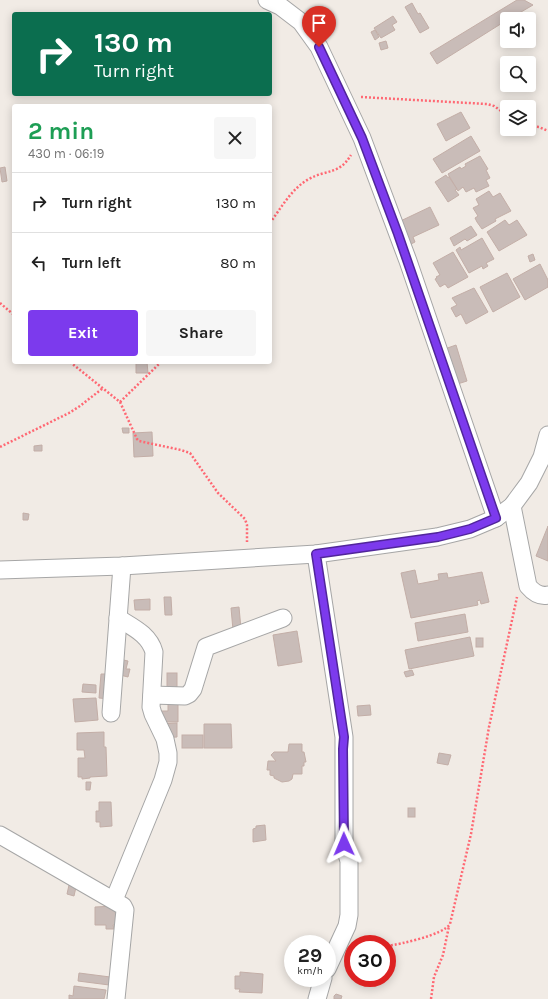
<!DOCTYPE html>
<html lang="en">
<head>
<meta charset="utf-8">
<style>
  :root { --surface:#fff; --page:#f6f6f6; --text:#222; --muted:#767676; --line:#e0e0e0; --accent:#7c3aed }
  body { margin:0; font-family:Karla,sans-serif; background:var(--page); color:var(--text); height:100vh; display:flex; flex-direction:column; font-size:15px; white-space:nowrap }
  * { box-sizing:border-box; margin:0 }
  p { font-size:13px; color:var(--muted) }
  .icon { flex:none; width:22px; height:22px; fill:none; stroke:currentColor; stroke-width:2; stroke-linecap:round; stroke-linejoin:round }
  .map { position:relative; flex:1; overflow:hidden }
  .details { position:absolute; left:12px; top:104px; width:260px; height:260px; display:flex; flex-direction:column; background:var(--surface); border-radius:4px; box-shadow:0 2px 10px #0003 }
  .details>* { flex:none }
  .banner { position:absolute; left:12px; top:12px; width:260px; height:84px; border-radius:4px; box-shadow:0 2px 10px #0003; background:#0b6e4f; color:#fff; overflow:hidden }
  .controls { position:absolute; left:500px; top:12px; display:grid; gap:8px }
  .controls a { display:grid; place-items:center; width:36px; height:36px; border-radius:4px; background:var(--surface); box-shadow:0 2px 10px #0003; font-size:20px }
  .speed { position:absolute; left:284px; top:935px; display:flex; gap:8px; font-size:20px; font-weight:700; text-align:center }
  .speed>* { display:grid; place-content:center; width:52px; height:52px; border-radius:50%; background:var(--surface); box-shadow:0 2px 10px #0003; line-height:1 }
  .speed small { font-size:10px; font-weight:400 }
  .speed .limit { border:6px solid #d22; background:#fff; color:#111 }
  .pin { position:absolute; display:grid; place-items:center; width:34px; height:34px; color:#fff; margin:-41px -17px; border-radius:50% 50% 50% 0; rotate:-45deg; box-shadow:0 0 4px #0007 }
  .pin .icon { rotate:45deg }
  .me { position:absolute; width:44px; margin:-22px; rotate:359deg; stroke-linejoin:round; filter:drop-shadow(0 0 3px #0008) }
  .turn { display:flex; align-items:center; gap:14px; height:84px; padding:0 16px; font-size:18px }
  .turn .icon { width:52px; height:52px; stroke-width:2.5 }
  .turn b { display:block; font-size:28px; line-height:34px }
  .round { display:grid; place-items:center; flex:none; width:42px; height:42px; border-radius:4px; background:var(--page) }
  .head { display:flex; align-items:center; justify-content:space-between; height:68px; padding:0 16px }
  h1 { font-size:24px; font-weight:700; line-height:30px; color:#1e9e55 }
  .primary-button { display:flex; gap:8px; margin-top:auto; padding:8px 16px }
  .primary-button a { flex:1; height:46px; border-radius:4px; background:var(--accent); color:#fff; font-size:16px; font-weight:700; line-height:46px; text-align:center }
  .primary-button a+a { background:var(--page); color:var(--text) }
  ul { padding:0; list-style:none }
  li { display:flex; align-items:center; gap:12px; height:60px; padding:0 16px; border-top:1px solid var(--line) }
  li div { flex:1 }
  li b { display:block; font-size:15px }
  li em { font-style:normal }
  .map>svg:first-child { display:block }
  .building { fill:#c9bcb8; stroke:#c3aea7 }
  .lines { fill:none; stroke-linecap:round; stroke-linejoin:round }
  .street-casing { stroke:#a6a6a6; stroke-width:19 }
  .path { stroke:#ff6873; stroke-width:2.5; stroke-dasharray:2 2; stroke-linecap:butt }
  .street { stroke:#fff; stroke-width:17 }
  .route-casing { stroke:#51269a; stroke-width:10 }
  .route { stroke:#7c3aed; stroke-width:7 }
</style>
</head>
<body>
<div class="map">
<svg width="548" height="999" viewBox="0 0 548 999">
  <rect width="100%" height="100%" fill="#f1ebe5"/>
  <g class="building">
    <polygon points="517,0 524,0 533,5 509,19 507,19 507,20 437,64 430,53"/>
    <polygon points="412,3 418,14 420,13 429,28 420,33 405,7"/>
    <polygon points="393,16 397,22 392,25 395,30 381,38 374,28"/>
    <polygon points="375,30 379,37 375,40 371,32"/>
    <polygon points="386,41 388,48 381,50 379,43"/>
    <polygon points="461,112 470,128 446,141 437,124"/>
    <polygon points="471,136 480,151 442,173 433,159"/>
    <polygon points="480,156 488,169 486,170 490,178 486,180 489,186 476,192 474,188 466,192 463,187 458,191 448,174 460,167 461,169 466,166 465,164"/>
    <polygon points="5,167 7,181 2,182 0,168"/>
    <polygon points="446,175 447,177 449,177 457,189 455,190 459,195 448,202 435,182"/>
    <polygon points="489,191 493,197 500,193 511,211 495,219 496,221 482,229 477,222 475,218 478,216 473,208 479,205 476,199"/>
    <polygon points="430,207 439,225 413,237 415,242 403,248 392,225"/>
    <polygon points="505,220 509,225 517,220 527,235 499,251 487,232"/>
    <polygon points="471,226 477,235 467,241 465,239 454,246 450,238"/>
    <polygon points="482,238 494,259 486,263 488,266 483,269 482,266 469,273 456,250 460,247 461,250"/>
    <polygon points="453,252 468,277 448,288 445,284 440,287 435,279 437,278 436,277 440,275 433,263"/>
    <polygon points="533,254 535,260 530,262 528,256"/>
    <polygon points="540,264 548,280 548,287 525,300 513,279"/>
    <polygon points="507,273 520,297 493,312 480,287"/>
    <polygon points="474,288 488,312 466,324 461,314 456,317 451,308 457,305 452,298"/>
    <polygon points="456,345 467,381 451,386 439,351"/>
    <polygon points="136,362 147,362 148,373 136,373"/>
    <polygon points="122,428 129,428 129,433 123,433"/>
    <polygon points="152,432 153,456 134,457 133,433"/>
    <polygon points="42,445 42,451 34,451 34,446"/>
    <polygon points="23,513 29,514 28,520 23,520"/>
    <polygon points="548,526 548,561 536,556"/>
    <polygon points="415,570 418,584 439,580 438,574 447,573 448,578 482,572 489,602 481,604 480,600 477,601 478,605 411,618 401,573"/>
    <polygon points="164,597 171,597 172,615 165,615"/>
    <polygon points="150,599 150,610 135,610 134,600"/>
    <polygon points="239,607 241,629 233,630 231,608"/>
    <polygon points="465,614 468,632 418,641 415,623"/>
    <polygon points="297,631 302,662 278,666 273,635"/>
    <polygon points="470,637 474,656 409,669 405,650"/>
    <rect x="476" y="638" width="7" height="9"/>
    <polygon points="119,659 128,661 126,669 130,669 128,677 116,674"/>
    <polygon points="412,670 414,675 406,677 404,672"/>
    <rect x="167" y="673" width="10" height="22"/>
    <polygon points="101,674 112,674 110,699 99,698"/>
    <polygon points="83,684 96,685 96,693 82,692"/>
    <polygon points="96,698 98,720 75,722 73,699"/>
    <polygon points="168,701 178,701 178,722 157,722 157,711 168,711"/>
    <polygon points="370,705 371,715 358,716 357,706"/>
    <polygon points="177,723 177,737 161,738 160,724"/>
    <polygon points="204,724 231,724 232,748 204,748"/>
    <polygon points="104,732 104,747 106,747 107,776 90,777 90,778 82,779 82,777 78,777 78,758 85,758 84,750 77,750 77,733"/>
    <rect x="182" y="735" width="21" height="13"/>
    <polygon points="289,744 302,744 302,752 304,752 306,762 304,762 304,766 302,766 302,774 293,774 292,779 289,781 282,782 274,778 274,776 270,775 270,770 267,770 268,761 276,761 271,755 274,752 288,752"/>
    <polygon points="439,753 451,755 448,765 437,763"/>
    <polygon points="86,782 91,782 90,790 86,790"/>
    <polygon points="99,802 111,802 112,826 100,827 100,822 96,822 96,811 99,811"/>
    <rect x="408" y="808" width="7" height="9"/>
    <polygon points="265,825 266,840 253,842 253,829 256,828 256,826"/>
    <polygon points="69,885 76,887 74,896 67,894"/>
    <polygon points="115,906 116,925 113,925 114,929 106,929 106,925 95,925 95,907"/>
    <polygon points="240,972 263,974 262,993 239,992 240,989 235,989 235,976 240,976"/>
    <polygon points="79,973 118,978 117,986 78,981"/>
    <polygon points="74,986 106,990 104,999 69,999 69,995 73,996"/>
    <polygon points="336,994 342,996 341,999 334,999 334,996"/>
  </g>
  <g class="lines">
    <g class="street-casing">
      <g id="street">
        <polyline points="267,0 280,6 301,22 319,47 362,138 408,261 496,518"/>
        <path d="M512,506L528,586C533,592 539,597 548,595"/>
        <polyline points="316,554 344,737 344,844 349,861 349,915 347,926 327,969"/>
        <polyline points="0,570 122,566 316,554 437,537 470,529 496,518 512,506 529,483 542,457 548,435"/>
        <polyline points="152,695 185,696 189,694 193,689 206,647 283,618"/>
        <polyline points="111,713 122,566"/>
        <polyline points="0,835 123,906 125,910 116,999"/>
        <path d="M114,900L163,780L168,762V753L165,739L153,714L151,707L154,652C149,634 132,627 118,618"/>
        <polyline points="317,999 323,978"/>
      </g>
    </g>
    <g class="path">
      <polyline points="361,97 487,104 494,106 507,115"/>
      <polyline points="529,126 539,127 548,131"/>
      <path d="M270,223C281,208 292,188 309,179C327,169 339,175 351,155"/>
      <polyline points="0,303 14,315"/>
      <polyline points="70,362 120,402 137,439 139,441 181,450 190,453 218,493 245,519 247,525 247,542"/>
      <polyline points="120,402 161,362"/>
      <polyline points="0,447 69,413 80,406 103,388"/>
      <path d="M387,946C401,944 443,935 450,924L471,834L489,727L517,597"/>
      <polyline points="431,999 434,977 443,955 449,926"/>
    </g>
    <use href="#street" class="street"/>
  </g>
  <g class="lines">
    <g class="route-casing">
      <polyline id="route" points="319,47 362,138 398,234 496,518 470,529 438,537 316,554 344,737 343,749 344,844"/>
    </g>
    <use href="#route" class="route"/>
  </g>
</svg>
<div class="controls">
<a><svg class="icon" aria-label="sound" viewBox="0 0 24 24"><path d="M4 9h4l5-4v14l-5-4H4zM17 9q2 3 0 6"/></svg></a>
<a><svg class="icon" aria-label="search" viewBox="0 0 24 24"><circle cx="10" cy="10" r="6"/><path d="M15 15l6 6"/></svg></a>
<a><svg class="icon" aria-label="layers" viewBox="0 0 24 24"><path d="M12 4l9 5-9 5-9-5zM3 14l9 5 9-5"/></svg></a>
</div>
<div class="speed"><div>29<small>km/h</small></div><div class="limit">30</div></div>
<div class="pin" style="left:319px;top:47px;background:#d93025"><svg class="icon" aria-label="arrive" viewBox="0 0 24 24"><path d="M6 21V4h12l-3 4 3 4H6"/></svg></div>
<svg class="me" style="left:344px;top:844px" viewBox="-20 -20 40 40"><path d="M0-17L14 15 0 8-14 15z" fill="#7c3aed" stroke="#fff" stroke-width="4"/></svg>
<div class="banner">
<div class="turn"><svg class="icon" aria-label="right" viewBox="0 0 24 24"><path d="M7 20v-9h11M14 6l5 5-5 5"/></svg><div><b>130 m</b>Turn right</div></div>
</div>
<section class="details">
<div class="head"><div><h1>2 min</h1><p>430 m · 06:19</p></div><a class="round"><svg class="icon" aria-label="close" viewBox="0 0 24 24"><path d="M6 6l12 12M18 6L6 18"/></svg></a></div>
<ul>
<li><svg class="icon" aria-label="right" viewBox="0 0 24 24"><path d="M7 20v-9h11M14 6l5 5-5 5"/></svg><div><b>Turn right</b></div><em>130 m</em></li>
<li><svg class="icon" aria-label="left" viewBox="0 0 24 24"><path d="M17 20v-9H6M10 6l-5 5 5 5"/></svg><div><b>Turn left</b></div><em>80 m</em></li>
</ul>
<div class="primary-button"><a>Exit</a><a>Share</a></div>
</section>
</div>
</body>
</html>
